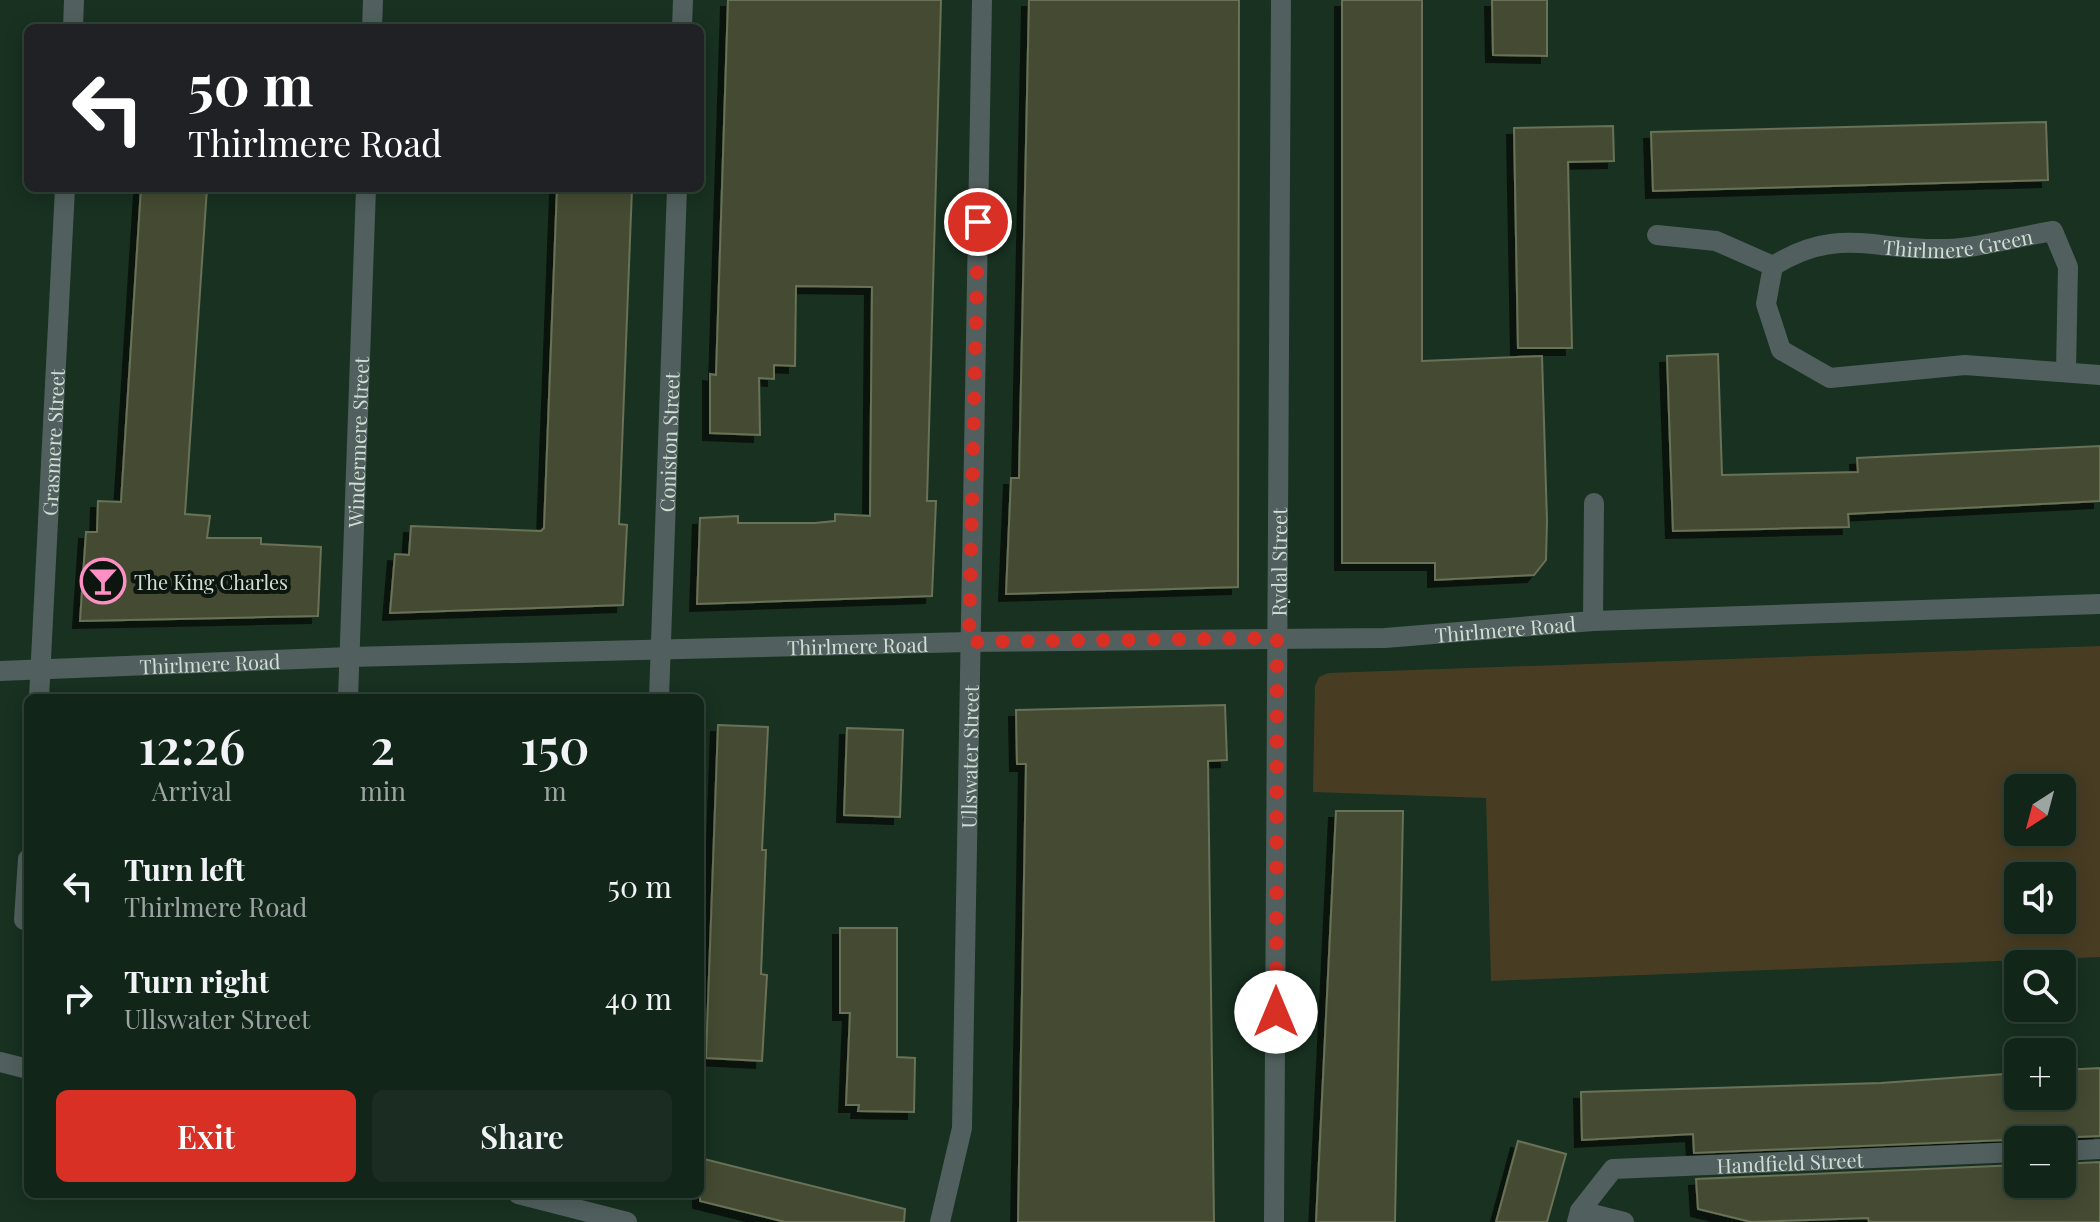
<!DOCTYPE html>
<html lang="en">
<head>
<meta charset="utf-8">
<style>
  :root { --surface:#122519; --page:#1b2d22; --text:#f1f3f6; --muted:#9ca5a2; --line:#314238; --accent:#d93025 }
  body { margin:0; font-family:"Playfair Display",serif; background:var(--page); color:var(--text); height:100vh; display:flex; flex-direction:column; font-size:30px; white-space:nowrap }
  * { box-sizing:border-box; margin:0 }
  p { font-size:26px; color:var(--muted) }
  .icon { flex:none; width:44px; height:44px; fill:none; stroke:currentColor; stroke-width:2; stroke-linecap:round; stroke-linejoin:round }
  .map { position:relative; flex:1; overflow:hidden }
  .drawer { position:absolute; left:24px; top:694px; width:680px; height:504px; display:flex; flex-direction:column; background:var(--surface); border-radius:12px; box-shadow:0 4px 20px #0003,0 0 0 2px var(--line) }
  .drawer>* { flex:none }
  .top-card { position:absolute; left:24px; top:24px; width:680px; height:168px; border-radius:12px; box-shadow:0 4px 20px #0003,0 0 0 2px var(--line); background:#202124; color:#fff; overflow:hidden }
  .needle { width:52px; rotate:216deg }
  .tools { position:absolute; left:2004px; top:774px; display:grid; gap:16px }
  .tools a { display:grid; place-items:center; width:72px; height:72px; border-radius:12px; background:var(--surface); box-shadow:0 4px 20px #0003,0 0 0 2px var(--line); font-size:40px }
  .pin { position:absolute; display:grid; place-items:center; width:68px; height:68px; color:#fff; margin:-34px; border:4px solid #fff; border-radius:50%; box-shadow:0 2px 8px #0007 }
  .me { position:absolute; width:88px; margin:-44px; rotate:0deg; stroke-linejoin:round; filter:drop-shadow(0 0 6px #0008) }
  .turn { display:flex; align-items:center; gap:28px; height:168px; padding:0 32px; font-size:36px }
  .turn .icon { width:104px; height:104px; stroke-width:2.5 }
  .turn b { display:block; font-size:56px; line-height:68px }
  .eta { display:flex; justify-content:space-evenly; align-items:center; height:136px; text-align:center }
  .eta b { font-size:48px; font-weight:600; line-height:56px }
  .cta { display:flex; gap:16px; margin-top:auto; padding:16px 32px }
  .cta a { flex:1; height:92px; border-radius:12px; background:var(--accent); color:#fff; font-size:32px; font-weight:600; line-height:92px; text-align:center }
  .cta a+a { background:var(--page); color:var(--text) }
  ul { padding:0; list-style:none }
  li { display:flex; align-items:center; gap:24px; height:112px; padding:0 32px }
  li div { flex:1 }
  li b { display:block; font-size:30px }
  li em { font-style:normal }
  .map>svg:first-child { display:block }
  .green { fill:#483d23; fill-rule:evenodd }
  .building { fill:#444c32; stroke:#697156; stroke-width:2; filter:url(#shadow) }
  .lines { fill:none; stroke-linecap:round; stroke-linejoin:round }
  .minor { stroke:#51605e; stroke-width:20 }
  .route { stroke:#d93025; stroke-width:14; stroke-dasharray:0 25.2 }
  .labels { text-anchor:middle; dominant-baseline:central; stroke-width:8; stroke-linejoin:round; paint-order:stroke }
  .street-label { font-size:20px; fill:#d0ded4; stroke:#0c160f }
  .poi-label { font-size:20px; fill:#d0ded4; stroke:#0c160f; text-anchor:start }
</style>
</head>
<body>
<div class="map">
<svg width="2100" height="1222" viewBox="0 0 2100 1222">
  <defs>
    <filter id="shadow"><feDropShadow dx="-7" dy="7" stdDeviation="0" flood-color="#0009"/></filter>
  </defs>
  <rect width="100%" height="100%" fill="#183121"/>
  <path class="green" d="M2100,646V957L1491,981L1486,798L1313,792L1315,686L1319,677L1328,673ZM2018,788H2062V832H2018ZM2018,876H2062V920H2018Z"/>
  <g class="building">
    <polygon points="728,0 941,0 927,501 936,501 932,596 697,604 700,518 738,516 738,523 815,523 835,521 835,514 870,516 872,287 796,286 795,366 774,365 774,379 759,378 760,435 710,433 710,374 716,375"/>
    <polygon points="1029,0 1239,0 1238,587 1006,594 1011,478 1019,478"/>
    <polygon points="1342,0 1422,0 1422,361 1542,356 1547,521 1546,560 1534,575 1435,580 1435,563 1342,563"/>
    <polygon points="1492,0 1547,0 1547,56 1493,55"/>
    <polygon points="2046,122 2048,180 1653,191 1651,132"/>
    <polygon points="1613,126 1614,161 1568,162 1572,348 1518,348 1514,128"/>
    <polygon points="141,188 207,188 185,514 210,516 207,538 261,538 261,544 321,547 318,616 80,621 86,532 97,532 98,501 121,502"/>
    <polygon points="557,188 632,188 619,524 627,525 623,605 390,613 395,554 409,555 411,526 541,531 544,528"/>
    <polygon points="1718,354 1722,475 1858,472 1857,458 2100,446 2100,501 1848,514 1849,527 1673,531 1667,356"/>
    <polygon points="1225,705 1227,760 1208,761 1214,1222 1018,1222 1026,764 1017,764 1016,710"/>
    <polygon points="718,725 768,727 762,850 766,850 761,974 767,975 762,1061 706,1058"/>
    <polygon points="847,728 903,730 900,817 844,815"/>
    <polygon points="1336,811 1403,811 1395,1222 1316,1222"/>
    <polygon points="840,928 897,928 897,1057 915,1058 914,1112 858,1111 859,1105 846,1105 850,1013 840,1013"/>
    <polygon points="2100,1068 2100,1136 1694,1153 1693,1134 1582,1140 1581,1092 1881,1083 2018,1073 2018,1096 2062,1096 2062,1070"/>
    <polygon points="1518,1141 1566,1154 1547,1222 1496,1222"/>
    <polygon points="700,1158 905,1209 904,1222 785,1222 700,1201"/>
    <polygon points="2100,1162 2100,1222 1869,1222 1868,1218 1751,1222 1698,1209 1696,1179 2018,1165 2018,1184 2062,1184 2062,1164"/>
  </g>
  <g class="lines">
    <g class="minor">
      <polyline points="73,28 74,0"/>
      <polyline points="372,28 373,0"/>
      <polyline points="682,28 683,0"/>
      <polyline points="1657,235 1716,241 1773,266 1766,304 1781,350 1830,378 1965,365 2100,375"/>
      <path id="s1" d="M1773,266C1836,227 1870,249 1936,249C1973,250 2015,237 2053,231L2068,267L2066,370"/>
      <polyline points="1593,621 1594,503"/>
      <path id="s2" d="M0,671L350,657L969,642L1385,638L1593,621L2100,604"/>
      <path id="s3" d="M39,698L65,188"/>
      <path id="s4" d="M348,698L366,188"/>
      <path id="s5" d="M659,698L677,188"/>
      <polyline points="24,920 28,859"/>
      <polyline points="0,1062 28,1069"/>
      <polyline points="2062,1151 2100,1149"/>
      <polyline points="518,1194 627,1222"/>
      <polyline points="1580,1211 1624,1222"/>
      <path id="s6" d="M940,1222L962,1128L982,0"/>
      <path id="s7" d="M1274,1222L1281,0"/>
      <path id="s8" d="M1577,1222L1580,1211L1613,1169L2018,1152"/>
    </g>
  </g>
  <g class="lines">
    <polyline class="route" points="978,222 969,642 1277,638 1276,1012"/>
  </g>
  <defs>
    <g id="bar-ring" transform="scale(2.3)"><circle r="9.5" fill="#0c160f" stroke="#fc8fc3" stroke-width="1.5"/><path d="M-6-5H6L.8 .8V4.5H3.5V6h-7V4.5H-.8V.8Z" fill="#fc8fc3"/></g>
  </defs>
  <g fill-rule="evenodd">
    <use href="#bar-ring" x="103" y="581"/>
  </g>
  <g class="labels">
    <g class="street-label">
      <text stroke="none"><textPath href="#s1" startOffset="190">Thirlmere Green</textPath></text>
      <text stroke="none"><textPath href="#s3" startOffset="256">Grasmere Street</textPath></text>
      <text stroke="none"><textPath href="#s4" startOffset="256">Windermere Street</textPath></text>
      <text stroke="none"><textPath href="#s5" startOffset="256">Coniston Street</textPath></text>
      <text stroke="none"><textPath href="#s7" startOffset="660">Rydal Street</textPath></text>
      <text stroke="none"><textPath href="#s2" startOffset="1506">Thirlmere Road</textPath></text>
      <text stroke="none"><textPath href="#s2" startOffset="858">Thirlmere Road</textPath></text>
      <text stroke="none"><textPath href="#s2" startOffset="210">Thirlmere Road</textPath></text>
      <text stroke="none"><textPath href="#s6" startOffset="468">Ullswater Street</textPath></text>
      <text stroke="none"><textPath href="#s8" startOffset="242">Handfield Street</textPath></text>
    </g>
    <g class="poi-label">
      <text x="134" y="581">The King Charles</text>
    </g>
  </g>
</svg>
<div class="tools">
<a><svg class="needle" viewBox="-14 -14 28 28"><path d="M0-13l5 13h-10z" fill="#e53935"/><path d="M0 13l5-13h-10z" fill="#9ca5a2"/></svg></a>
<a><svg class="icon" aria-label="sound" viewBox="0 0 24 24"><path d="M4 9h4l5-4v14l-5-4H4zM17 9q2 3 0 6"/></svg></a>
<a><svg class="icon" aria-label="search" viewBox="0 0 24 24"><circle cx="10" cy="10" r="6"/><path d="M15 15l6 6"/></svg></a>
<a>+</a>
<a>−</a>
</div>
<div class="pin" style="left:978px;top:222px;background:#d93025"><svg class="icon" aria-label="arrive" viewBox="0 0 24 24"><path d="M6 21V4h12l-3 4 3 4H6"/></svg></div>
<svg class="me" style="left:1276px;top:1012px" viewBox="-20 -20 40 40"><circle r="19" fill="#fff"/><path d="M0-13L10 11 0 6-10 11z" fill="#d93025"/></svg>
<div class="top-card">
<div class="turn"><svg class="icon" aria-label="left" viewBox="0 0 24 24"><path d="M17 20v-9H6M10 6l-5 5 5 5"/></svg><div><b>50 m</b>Thirlmere Road</div></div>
</div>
<section class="drawer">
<div class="eta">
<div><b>12:26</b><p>Arrival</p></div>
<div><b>2</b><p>min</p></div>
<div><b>150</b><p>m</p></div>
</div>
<ul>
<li><svg class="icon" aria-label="left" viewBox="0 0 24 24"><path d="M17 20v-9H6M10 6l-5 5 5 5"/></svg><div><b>Turn left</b><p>Thirlmere Road</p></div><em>50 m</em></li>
<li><svg class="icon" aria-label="right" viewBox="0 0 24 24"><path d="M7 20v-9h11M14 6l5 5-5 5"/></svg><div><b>Turn right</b><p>Ullswater Street</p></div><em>40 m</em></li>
</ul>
<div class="cta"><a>Exit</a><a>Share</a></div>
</section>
</div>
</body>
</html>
